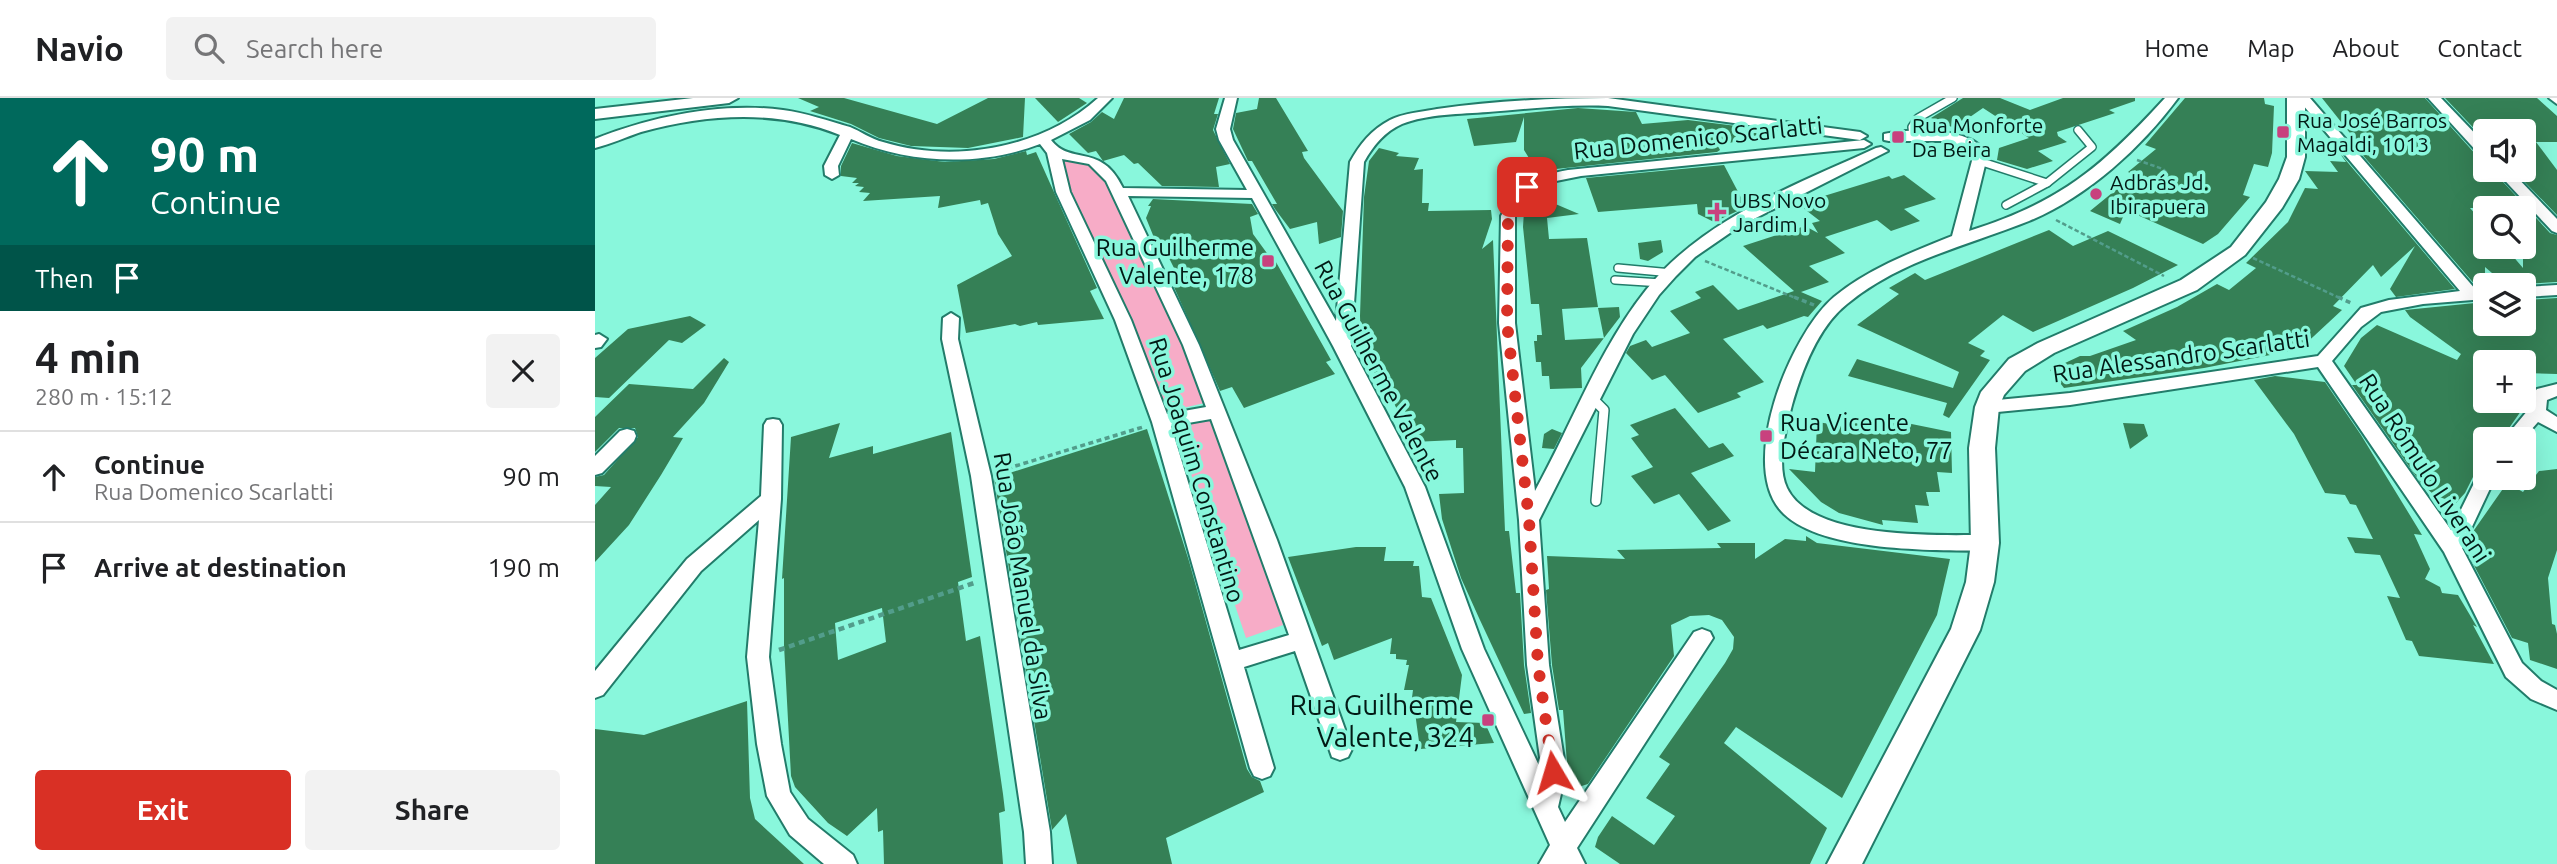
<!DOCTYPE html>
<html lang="en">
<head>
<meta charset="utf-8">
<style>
  :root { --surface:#fff; --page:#f2f2f2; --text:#202124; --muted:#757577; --line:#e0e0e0; --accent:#d93025 }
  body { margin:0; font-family:Ubuntu,sans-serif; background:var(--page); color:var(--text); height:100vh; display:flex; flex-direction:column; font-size:26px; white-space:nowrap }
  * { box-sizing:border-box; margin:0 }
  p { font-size:23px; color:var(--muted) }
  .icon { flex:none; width:38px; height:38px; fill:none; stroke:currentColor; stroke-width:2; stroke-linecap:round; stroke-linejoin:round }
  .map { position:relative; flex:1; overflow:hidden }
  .panel { display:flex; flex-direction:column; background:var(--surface); width:595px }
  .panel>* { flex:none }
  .top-card { background:#00695c; color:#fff; overflow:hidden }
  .fabs { position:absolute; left:1878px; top:21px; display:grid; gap:14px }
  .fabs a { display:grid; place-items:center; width:63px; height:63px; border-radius:7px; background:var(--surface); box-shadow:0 7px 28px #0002; font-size:35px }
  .pin { position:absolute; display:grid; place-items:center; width:60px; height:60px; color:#fff; margin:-30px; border-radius:14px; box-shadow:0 4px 10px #0006 }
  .me { position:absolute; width:77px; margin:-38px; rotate:353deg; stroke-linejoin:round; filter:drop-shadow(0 0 5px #0008) }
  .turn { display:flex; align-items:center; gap:24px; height:147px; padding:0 35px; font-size:32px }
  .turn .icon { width:91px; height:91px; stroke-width:2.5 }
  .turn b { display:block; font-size:49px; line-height:60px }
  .then { display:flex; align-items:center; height:66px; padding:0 35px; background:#0003; gap:14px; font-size:26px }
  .round { display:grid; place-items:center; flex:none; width:74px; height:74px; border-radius:7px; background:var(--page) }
  .headline { display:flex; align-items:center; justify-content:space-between; height:119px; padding:0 35px }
  h1 { font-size:42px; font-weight:600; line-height:52px }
  .action { display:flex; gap:14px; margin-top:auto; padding:14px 35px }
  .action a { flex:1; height:80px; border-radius:7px; background:var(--accent); color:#fff; font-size:28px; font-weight:600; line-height:80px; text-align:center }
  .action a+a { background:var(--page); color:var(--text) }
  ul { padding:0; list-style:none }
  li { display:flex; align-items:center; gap:21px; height:91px; padding:0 35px; border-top:2px solid var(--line) }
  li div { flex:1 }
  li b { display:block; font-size:26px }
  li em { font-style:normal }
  header { display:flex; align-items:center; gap:42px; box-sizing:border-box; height:98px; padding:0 35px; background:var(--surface); border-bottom:2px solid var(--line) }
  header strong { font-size:33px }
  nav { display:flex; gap:38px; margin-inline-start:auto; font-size:24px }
  .search { width:490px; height:63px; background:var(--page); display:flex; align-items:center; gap:18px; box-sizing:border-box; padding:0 24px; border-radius:7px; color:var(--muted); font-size:26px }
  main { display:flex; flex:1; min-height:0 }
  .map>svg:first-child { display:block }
  .green { fill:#f7acc7 }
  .building { fill:#358056; fill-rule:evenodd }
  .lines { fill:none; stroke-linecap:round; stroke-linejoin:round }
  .service-far1-casing { stroke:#227c6a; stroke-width:10 }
  .service-casing { stroke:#227c6a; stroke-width:12 }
  .minor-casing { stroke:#227c6a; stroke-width:4 }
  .secondary-casing { stroke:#227c6a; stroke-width:4 }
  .path-far2 { stroke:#529d8b; stroke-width:2.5; stroke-dasharray:4.5 2.5; stroke-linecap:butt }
  .path-far1 { stroke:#529d8b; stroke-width:3.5; stroke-dasharray:5 3.5; stroke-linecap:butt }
  .path { stroke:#529d8b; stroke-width:4.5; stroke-dasharray:6 4.5; stroke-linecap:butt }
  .service-far1 { stroke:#fff; stroke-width:7 }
  .service { stroke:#fff; stroke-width:9 }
  .minor { fill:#fff; fill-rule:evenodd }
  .secondary { fill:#fff; fill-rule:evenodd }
  .route { stroke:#d93025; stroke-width:12; stroke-dasharray:0 21.6 }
  .poi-dot { fill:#c8417e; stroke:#89f7dc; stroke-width:2.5 }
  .labels { text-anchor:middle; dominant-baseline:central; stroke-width:7; stroke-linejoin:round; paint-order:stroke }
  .far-poi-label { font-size:21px; fill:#021a15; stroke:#89f7dc; text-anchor:start }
  .street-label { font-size:24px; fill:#021a15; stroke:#89f7dc }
  .poi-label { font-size:24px; fill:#021a15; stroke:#89f7dc; text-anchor:end }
  .near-poi-label { font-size:28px; fill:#021a15; stroke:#89f7dc; text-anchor:end }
</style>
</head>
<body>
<header>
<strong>Navio</strong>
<div class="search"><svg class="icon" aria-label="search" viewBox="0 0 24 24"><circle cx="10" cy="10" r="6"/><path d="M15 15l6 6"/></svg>Search here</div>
<nav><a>Home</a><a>Map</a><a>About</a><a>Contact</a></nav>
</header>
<main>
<section class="panel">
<div class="top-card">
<div class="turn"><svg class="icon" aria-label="ahead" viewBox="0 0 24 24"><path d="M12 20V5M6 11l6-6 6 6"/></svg><div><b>90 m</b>Continue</div></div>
<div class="then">Then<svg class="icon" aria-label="arrive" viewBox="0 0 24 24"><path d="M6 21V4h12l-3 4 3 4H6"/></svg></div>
</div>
<div class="headline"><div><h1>4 min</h1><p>280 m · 15:12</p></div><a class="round"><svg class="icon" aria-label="close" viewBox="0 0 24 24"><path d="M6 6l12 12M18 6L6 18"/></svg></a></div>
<ul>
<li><svg class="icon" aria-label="ahead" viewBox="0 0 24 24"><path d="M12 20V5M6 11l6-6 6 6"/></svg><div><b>Continue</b><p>Rua Domenico Scarlatti</p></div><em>90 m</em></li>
<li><svg class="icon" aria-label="arrive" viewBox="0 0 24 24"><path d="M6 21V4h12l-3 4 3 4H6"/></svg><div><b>Arrive at destination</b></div><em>190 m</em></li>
</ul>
<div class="action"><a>Exit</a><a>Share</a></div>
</section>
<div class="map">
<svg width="1962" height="766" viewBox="0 0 1962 766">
  <rect width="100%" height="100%" fill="#89f7dc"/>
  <g class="green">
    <polygon points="466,59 497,66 509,82 587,247 610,305 569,314 537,220 475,96"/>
    <path d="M615,321C639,390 666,457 688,527L651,540L580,328Z"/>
  </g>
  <g class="building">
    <polygon points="203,0 249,0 342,26 393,0 430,0 428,39 373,50 316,48 284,40 256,26 215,13 224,9"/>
    <polygon points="440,0 484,0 492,5 463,24"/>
    <polygon points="529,0 624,0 619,16 623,16 618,32 635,66 621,69 624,89 567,88 543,65 539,66 529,57 508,63 501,53 493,55 474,36 496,24 507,14 519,21"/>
    <polygon points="664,0 681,0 713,53 707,54 709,60 748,113 746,139 724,146 722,124 695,131 680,111 677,106 682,106 657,63 653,63 638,31 641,15 662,11"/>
    <polygon points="1368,0 1405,0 1435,12 1468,0 1540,0 1540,3 1514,12 1520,15 1462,34 1463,38 1472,44 1443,53 1458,63 1432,71 1402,62 1404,50 1434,40 1388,10 1359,30 1336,20"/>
    <polygon points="1590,0 1669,0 1670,6 1679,8 1677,55 1673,69 1659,66 1648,97 1655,99 1623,136 1608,146 1531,112 1525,126 1495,113 1539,77 1533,74 1561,51 1550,47"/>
    <path d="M1727,0H1830L1883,59L1890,60V72H1897L1955,135L1962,137V184L1911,187L1890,169V188L1882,189L1765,54H1770ZM1875,110H1928V170L1910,149H1890V127Z"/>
    <polygon points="1850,0 1942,0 1962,18 1962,44 1941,44 1962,72 1962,117 1918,72 1928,72 1928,33 1890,33 1890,42"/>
    <polygon points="983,10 1041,14 1047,26 1093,22 1174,32 1179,40 1122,46 1125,52 1122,54 942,73 929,52 929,19 921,44 879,48 872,21"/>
    <polygon points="257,45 302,58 350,64 399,61 431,53 432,57 441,54 502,190 495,193 509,221 443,227 442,224 425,228 420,226 371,235 362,187 417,158 403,136 393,105 386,107 385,102 343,110 345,98 268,103 275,95 264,94 269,89 260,88 264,85 257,85 262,80 246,78 246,68"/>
    <polygon points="784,50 804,55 801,58 824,60 819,72 828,71 827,105 834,105 833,113 896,112 897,121 887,151 898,142 910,433 914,433 921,495 925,495 929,567 936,615 929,616 884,520 866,480 847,421 844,396 869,395 868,350 861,350 861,342 818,344 795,297 791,297 766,249 765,218 769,99 774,63"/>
    <polygon points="1743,53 1860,191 1801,199 1795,191 1820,148 1786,179 1778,167 1738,208 1747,212 1705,251 1609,270 1469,290 1455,272 1485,258 1495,258 1541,242 1528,233 1582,209 1622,186 1634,192 1661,170 1651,165 1693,124 1710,90 1723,91 1710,73 1743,74 1735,63 1751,64"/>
    <polygon points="1129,67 1151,109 1119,124 1103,116 1102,106 1003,114 991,80"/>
    <polygon points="1309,77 1341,101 1309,111 1325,123 1296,133 1282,122 1230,139 1250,155 1214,168 1234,184 1206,194 1227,203 1213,219 1209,218 1172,231 1168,227 1128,241 1169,284 1142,295 1146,299 1103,315 1070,277 1057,282 1031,255 1035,248 1051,242 1057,249 1095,235 1075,213 1106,200 1100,194 1118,187 1143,212 1199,193 1148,148 1210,128 1223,135 1217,125 1225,123 1203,106 1294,78 1297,81"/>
    <polygon points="944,99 984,116 952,120 954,141 992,140 1003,209 967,211 970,242 1009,240 1003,210 1024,209 1025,219 986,270 987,290 955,291 954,278 947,278 946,264 941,264 939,243 942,243 942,237 947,237 944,206 936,206 928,129 929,113"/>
    <polygon points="558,101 657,106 663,116 655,119 658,136 674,158 677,157 736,262 731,264 740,276 649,310 637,289 625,293 575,180 583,178 567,146 562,147 551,120 556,108 553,108"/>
    <polygon points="1454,132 1478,148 1513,133 1583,167 1538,190 1438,234 1408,217 1373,245 1390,253 1385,258 1395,262 1354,320 1348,317 1352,305 1253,278 1262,261 1358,290 1364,274 1262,227 1304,196 1294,190 1320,175 1330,182"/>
    <polygon points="1066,142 1068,154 1053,163 1045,161 1043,145"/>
    <polygon points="1962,200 1962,276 1928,275 1928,264 1890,264 1890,303 1931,303 1921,310 1926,313 1912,333 1901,341 1890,341 1890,349 1885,353 1889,357 1870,395 1861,405 1839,397 1825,384 1757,287 1762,287 1749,268 1766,240 1782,227 1862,262 1866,256 1815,219 1810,212 1890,204 1890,226 1928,226 1928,202"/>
    <polygon points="95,218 111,227 87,245 74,242 14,300 0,299 0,260 33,231"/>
    <polygon points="129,260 134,264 109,305 78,339 88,340 66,377 34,427 0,464 0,407 16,389 0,388 0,379 9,377 43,339 40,330 24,330 0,354 0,319 34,286 98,291"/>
    <polygon points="1680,278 1730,284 1766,337 1827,437 1819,436 1835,471 1830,481 1845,489 1847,495 1863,497 1882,529 1878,527 1899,566 1824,558 1817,543 1811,542 1792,498 1805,500 1785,457 1760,455 1752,439 1778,441 1761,407 1755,406 1750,397 1730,395 1699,336 1659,282"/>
    <polygon points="1080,310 1114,350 1128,345 1139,358 1096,375 1136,423 1113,433 1084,396 1059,406 1036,378 1058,369 1036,340 1044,337 1035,327"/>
    <polygon points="1282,319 1356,334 1357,375 1342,374 1345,394 1331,394 1334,408 1320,407 1323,425 1287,422 1288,427 1244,415 1226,404 1194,371 1220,374 1222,324 1242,327 1242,321 1281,326"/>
    <path d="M245,325L234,360L278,348V356L356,334L377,479L363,484L371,543L385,538L408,696L410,713L404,715L408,766H289L288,732L283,734L282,710L252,738L233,725L200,689L196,678L189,547V480L187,481L196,339ZM287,510L291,544L243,562L240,525Z"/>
    <polygon points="1528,325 1549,326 1553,338 1535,351"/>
    <polygon points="552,331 594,463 652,671 657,679 665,683 669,694 571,740 577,766 482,766 471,716 457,732 399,380"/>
    <polygon points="957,331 967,335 959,351 947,350 949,336"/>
    <polygon points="1962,371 1962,452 1953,480 1957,526 1960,527 1962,536 1962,571 1935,562 1933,545 1917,540 1873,456 1877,435 1912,385 1928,394 1944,373"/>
    <polygon points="1211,438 1222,445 1355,461 1342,517 1247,700 1141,629 1129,645 1232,730 1215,766 1025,766 1000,749 1003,739 1017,718 1059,747 1080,718 1051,700 1075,666 1064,659 1130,565 1138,551 1139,539 1127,522 1114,517 1095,518 1076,527 1079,558 993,686 974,692 968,612 964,612 957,567 951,492 954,491 952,458 1030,461 1022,452 1126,450 1122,445 1160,445 1160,461 1190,441 1211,443"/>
    <polygon points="761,449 791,449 789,463 819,463 818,468 824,468 827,499 836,500 867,577 861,624 890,625 899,645 825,651 819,607 816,607 818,592 809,592 814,567 811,567 812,562 801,561 801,556 795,556 797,540 739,562 733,545 727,548 693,459"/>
    <polygon points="152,603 155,700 160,721 209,766 0,766 0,631 49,637"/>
  </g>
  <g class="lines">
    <g class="service-far1-casing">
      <g id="service-far1">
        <polyline points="1318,38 1317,29 1323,20 1358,0"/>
        <polyline points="1384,63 1452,85 1497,49 1483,32"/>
        <polyline points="1411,107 1452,85"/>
        <polyline points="1023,170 1077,175"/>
        <polyline points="1020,182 1067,185"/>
      </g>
    </g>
    <g class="service-casing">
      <polyline id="service" points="997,300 1009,312 1001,403"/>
    </g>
    <g class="minor-casing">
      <g id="minor">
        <path d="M503,0H517L495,22L456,42C476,68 506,44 528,90L652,92L624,42L621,31L630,0H642L635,31L638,42L741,223L755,64C765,46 776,32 795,22C808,15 827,14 842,11C898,3 956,0 1013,0L1265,34L1272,38L1265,42L1013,8C973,6 933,11 893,14C866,16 832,16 807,26C789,34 778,48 769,64L756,248L830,389L889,551L947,674L932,567L924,422L904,225L906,118C921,88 940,78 973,72L1269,42L1276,46L1269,50L986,78L956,84L939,92L920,118V225L940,393C977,326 1004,251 1051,192C1108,120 1201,87 1281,50L1286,49L1293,53L1145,128L1100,159L1081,178L1064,197L1038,236L944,422L954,567L971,674L963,709L970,724L1099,534L1107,531L1115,534L1118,540L982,750L990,766H944L955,747L867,551L810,389L738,248L657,100L533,98L604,247L682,442L757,651L753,659L745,662L737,659L700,553L649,569L679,670L675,678L667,681L659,678L655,670L557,324L520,222L461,94L452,55L445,46C385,69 315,66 256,41L243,68L244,77L237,81L230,77L229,68L245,37C181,11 112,16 46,34C31,39 16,46 0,50V41C57,18 127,4 188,12C211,15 234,23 255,29C265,33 276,41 288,44C360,66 448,50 503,0ZM467,61L494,66L511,83L588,247L611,309L572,316L536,222L475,94ZM616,321L694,537L644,552L576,328Z"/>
        <path d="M1570,0H1583C1546,50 1492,99 1434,123C1372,148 1305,162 1252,206C1223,229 1207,272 1197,307C1191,330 1181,367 1192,390C1217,442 1341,437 1390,437L1397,439L1400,445L1397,451L1390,453C1337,452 1229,454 1189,416C1140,370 1196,235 1239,199C1273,171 1317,154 1357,138L1378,59L1377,54L1352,43H1294L1289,42V36C1315,30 1383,28 1392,59L1374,133C1464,105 1507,69 1570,0Z"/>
        <polygon points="1702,0 1715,0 1881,192 1890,191 1890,201 1828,206 1786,214 1766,229 1737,263 1856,432 1884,375 1890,373 1890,380 1900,380 1867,450 1927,565 1946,583 1962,592 1962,612 1936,601 1911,579 1849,454 1723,269 1475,307 1392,315 1386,313 1383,309 1386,305 1392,303 1475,295 1723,258 1766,210 1794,202 1865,193"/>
        <polygon points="1833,0 1846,0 1890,46 1890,58 1885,57"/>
        <polygon points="1954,0 1962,0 1962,6"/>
        <polygon points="1900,72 1915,72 1962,121 1962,135 1957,133"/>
        <polygon points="1962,187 1962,197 1928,199 1928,189"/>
        <polygon points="356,215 364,220 363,241 396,378 455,734 457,766 431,766 429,734 376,378 347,241 348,220"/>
        <polygon points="4,236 12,241 6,249 0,250 0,237"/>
        <polygon points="1962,286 1962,298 1952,302 1951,312 1962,319 1962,334 1943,324 1928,341 1909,341 1933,312 1934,301 1942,291"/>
        <polygon points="178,321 184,322 187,327 186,401 174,559 186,646 195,694 213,721 258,757 262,766 229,766 195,737 172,698 162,646 152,559 164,422 106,473 8,597 0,600 0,573 92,461 166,398 169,327 172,322"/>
        <polygon points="32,331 39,333 41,338 39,343 7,375 0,377 0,358 25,333"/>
      </g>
    </g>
    <g class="secondary-casing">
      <g id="secondary">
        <polygon points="98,0 143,0 134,5 0,21 0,11"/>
        <polygon points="1692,0 1710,0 1710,59 1704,81 1687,110 1650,157 1602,192 1459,255 1430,273 1409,297 1404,309 1400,350 1404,445 1399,484 1385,532 1267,766 1232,766 1356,531 1371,484 1376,445 1374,350 1380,309 1386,294 1414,261 1443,245 1586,182 1636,149 1671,104 1684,81 1692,59"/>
      </g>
    </g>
    <g class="path-far2">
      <polyline points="1542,62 1568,71 1573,76"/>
      <polyline points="1461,122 1569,178"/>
      <polyline points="1658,160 1747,201"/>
      <polyline points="1110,163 1203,201"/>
    </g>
    <g class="path-far1">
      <polyline points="1199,199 1219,207"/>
      <polyline points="1743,199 1756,205"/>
      <polyline points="404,373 548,329"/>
    </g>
    <polyline class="path" points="184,552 382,484"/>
    <use href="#service-far1" class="service-far1"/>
    <use href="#service" class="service"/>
    <use href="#minor" class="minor"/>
    <use href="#secondary" class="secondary"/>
  </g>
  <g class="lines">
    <polyline class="route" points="932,89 919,104 913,118 912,225 934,422 943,567 958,674"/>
  </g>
  <g class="poi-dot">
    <rect x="1681" y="27" width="14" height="14" rx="3.5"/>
    <rect x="1296" y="32" width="14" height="14" rx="3.5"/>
    <circle cx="1501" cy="96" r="7"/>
    <path d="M1118.5 103.5h7v7h7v7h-7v7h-7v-7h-7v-7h7z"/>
    <rect x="666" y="156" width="14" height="14" rx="3.5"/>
    <rect x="1164" y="331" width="14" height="14" rx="3.5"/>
    <rect x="886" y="615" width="14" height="14" rx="3.5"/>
  </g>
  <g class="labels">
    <g class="far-poi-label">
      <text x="1702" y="22">Rua José Barros<tspan x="1702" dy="24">Magaldi, 1013</tspan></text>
      <text x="1317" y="27">Rua Monforte<tspan x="1317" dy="24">Da Beira</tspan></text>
      <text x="1515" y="84">Adbrás Jd.<tspan x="1515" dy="24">Ibirapuera</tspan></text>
      <text x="1138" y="102">UBS Novo<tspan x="1138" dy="24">Jardim I</tspan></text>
    </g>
    <g class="street-label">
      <text transform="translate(1103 40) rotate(-6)">Rua Domenico Scarlatti</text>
      <text transform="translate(1586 258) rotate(-8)">Rua Alessandro Scarlatti</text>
      <text transform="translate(784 273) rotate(62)">Rua Guilherme Valente</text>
      <text transform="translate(1830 370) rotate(57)">Rua Rômulo Liverani</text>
      <text transform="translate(602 372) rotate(73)">Rua Joaquim Constantino</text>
      <text transform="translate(428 488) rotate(81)">Rua João Manuel da Silva</text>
    </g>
    <g class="poi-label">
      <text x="659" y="149">Rua Guilherme<tspan x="659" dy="28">Valente, 178</tspan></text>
      <text x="1185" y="324" text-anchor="start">Rua Vicente<tspan x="1185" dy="28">Décara Neto, 77</tspan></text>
    </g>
    <g class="near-poi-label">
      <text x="879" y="606">Rua Guilherme<tspan x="879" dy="32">Valente, 324</tspan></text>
    </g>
  </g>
</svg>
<div class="fabs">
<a><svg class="icon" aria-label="sound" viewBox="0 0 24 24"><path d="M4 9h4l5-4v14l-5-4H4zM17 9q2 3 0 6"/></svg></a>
<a><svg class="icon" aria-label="search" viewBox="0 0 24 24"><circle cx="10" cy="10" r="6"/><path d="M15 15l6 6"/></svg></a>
<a><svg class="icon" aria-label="layers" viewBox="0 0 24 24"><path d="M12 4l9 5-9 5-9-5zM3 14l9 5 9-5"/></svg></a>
<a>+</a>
<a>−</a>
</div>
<div class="pin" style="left:932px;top:89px;background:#d93025"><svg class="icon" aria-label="arrive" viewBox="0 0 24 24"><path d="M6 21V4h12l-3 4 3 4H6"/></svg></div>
<svg class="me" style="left:958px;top:674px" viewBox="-20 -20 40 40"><path d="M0-17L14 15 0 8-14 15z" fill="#d93025" stroke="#fff" stroke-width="4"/></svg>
</div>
</main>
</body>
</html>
